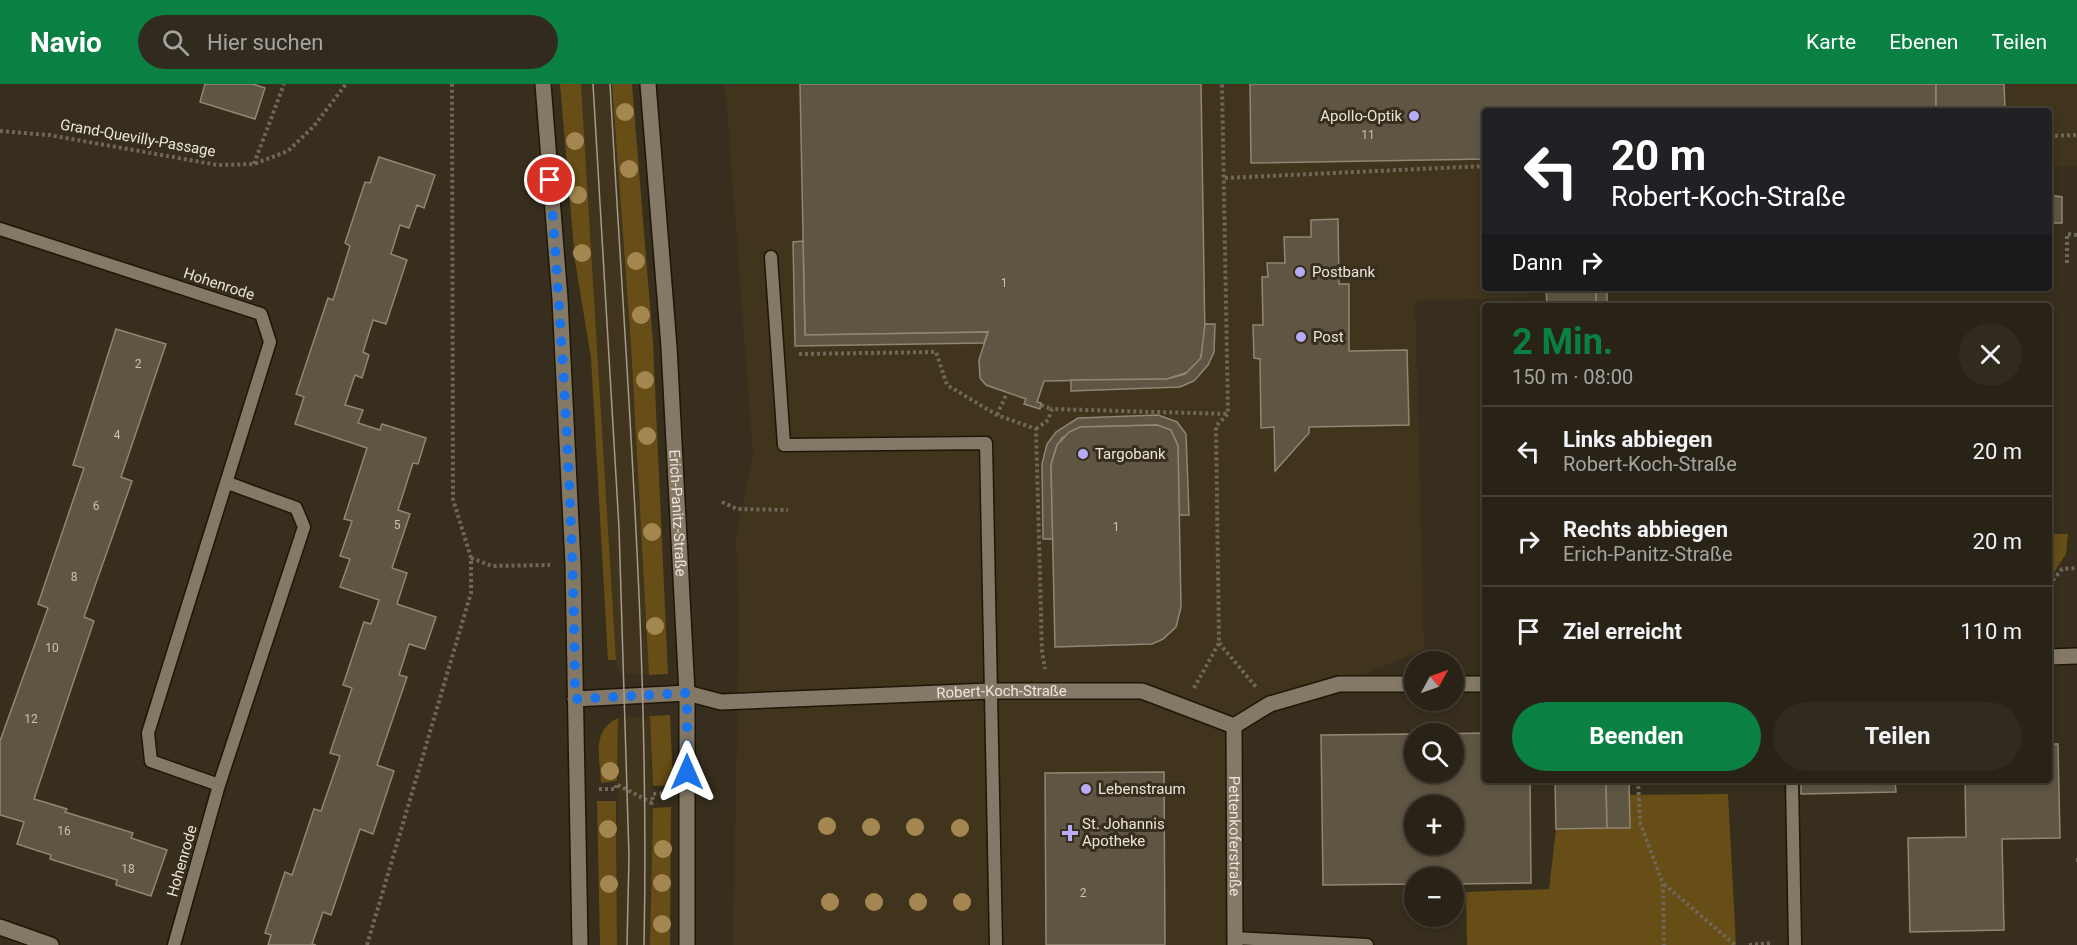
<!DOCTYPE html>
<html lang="de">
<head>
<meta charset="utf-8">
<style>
  :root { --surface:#292216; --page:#312a1f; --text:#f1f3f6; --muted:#a5a4a1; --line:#453f35; --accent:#0b8043 }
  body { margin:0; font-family:Roboto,sans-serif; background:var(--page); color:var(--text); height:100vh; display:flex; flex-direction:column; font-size:22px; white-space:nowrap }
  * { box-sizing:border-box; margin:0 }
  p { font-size:20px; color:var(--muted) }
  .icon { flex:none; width:33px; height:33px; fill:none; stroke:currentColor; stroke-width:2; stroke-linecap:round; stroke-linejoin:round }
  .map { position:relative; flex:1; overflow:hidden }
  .details { position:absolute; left:1482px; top:219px; width:570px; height:480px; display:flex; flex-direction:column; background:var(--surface); border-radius:6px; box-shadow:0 3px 9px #0003,0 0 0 2px var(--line) }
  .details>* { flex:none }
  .top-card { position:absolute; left:1482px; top:24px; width:570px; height:183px; border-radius:6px; box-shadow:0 3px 9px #0003,0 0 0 2px var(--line); background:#202124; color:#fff; overflow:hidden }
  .needle { width:39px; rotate:50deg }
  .buttons { position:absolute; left:1404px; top:567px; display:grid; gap:12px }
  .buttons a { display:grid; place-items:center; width:60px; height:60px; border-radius:50%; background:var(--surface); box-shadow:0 3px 9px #0003,0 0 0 2px var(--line); font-size:30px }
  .pin { position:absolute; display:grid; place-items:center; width:51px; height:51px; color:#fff; margin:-26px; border:3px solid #fff; border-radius:50%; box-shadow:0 2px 6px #0007 }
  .me { position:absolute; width:66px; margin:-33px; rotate:0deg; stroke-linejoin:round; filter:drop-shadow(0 0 4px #0008) }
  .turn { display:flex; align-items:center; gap:21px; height:126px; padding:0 30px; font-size:27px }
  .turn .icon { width:78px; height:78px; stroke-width:2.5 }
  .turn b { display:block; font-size:42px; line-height:51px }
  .then { display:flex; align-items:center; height:57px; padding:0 30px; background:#0003; gap:12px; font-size:22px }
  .round { display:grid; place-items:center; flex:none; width:63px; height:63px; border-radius:32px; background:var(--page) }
  .headline { display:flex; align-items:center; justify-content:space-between; height:102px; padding:0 30px }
  h1 { font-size:36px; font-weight:700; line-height:45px; color:var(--accent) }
  .action { display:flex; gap:12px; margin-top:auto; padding:12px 30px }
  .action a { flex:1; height:69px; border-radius:36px; background:var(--accent); color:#fff; font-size:24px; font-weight:700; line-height:69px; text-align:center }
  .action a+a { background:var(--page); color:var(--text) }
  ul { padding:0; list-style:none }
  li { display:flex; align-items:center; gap:18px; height:90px; padding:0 30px; border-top:2px solid var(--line) }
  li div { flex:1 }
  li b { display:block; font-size:22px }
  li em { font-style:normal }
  header { display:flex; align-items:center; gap:36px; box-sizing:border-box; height:84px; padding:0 30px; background:var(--accent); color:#fff }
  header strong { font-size:28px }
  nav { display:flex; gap:33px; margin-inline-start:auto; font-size:21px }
  .search { width:420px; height:54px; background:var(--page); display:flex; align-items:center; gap:15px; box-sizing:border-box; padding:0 21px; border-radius:33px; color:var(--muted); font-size:22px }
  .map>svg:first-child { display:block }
  .built { fill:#40341d }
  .green { fill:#674d16 }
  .building { fill:#5f5543; stroke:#918673; stroke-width:1.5; fill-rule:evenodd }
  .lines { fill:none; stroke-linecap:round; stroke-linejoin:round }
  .lane-casing { stroke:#1e1606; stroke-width:15 }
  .street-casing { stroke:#1e1606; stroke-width:18 }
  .secondary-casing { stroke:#1e1606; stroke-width:18 }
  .path { stroke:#6f6758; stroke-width:4; stroke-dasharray:3 3; stroke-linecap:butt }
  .lane { stroke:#847966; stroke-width:12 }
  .street { stroke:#847966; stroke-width:15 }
  .secondary { stroke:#847966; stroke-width:15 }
  .tram { stroke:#a29b8e; stroke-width:1.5 }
  .tree { fill:#a48750 }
  .route { stroke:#1a73e8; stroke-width:10; stroke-dasharray:0 18 }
  .poi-dot { fill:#b8abf7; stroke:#372e1d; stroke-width:2 }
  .labels { text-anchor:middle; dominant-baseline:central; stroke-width:6; stroke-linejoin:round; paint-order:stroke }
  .number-label { font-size:12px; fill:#c8c1b4 }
  .poi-label { font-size:15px; fill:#ebe5da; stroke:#372e1d; text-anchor:start }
  .street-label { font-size:15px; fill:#ebe5da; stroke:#372e1d }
</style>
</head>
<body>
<header>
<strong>Navio</strong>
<div class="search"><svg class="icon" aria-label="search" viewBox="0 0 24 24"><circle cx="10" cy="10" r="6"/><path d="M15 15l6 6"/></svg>Hier suchen</div>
<nav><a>Karte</a><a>Ebenen</a><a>Teilen</a></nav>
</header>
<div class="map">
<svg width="2077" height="861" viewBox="0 0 2077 861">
  <rect width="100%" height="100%" fill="#372e1d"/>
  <g class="built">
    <polygon points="581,0 612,0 631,261 649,591 619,589 616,576"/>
    <polygon points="725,0 2077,0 2077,83 2049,83 2049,27 1485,27 1485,204 1528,204 1528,213 1415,217 1424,566 1234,642 1235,861 733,861 739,537 736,454 753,370"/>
    <polygon points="650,632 653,724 650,861 617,861 618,634"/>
  </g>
  <g class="green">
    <polygon points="560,0 581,0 616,576 608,576 591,274 575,177"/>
    <polygon points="612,0 632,0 653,259 668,590 649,591 631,261"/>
    <polygon points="2049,450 2068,450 2066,470 2049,496"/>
    <polygon points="670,631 673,701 653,702 650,632"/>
    <path d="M618,634L617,697L601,699C600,672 591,647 618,634Z"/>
    <polygon points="1728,710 1736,861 1467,861 1466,808 1549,805 1556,745 1630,744 1630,711"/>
    <polygon points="597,717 616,717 617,861 600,861"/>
    <polygon points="671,723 670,861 650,861 653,724"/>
  </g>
  <g class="building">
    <polygon points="205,0 253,0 265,4 255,35 200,18"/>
    <polygon points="800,0 1201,0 1205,255 1200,276 1188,288 1167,295 1044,297 1037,318 1041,319 1040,325 1024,320 1026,315 986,301 980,294 979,276 988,248 805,251"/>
    <polygon points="1250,0 1936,0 1936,26 1485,27 1485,75 1251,79"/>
    <polygon points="1936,0 2004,0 2005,25 1936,26"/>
    <polygon points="379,73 435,91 424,124 417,121 409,144 400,141 391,170 407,176 386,240 373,236 363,268 369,271 362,294 355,291 345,321 363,326 358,339 380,346 382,340 426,354 418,380 413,379 398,426 410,430 392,484 407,489 397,520 436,533 425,565 409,560 399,591 407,593 377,681 394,687 373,750 360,745 331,831 323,828 312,860 316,861 268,861 271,851 265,849 285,788 292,791 314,725 321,727 340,672 330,669 352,604 343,601 364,538 371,540 379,516 340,503 350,475 340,472 352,437 344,435 367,364 295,340 304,313 296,310 328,214 333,216 350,162 345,159 365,98 370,99"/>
    <polygon points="2049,111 2062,113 2062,139 2050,139 2049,165"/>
    <polygon points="1338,135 1339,200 1349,200 1349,267 1407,266 1409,341 1309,343 1309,349 1275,387 1274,343 1261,344 1260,275 1254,274 1253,241 1263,241 1262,193 1268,193 1267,179 1285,179 1284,153 1311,153 1311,136"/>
    <polygon points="803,157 805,251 988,248 984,259 795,262 793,158"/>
    <polygon points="1546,204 1596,204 1596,222 1547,222"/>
    <rect x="1596" y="204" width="11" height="18"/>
    <polygon points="1205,240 1215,240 1214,268 1208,281 1194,297 1180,303 1071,307 1071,296 1167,295 1185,290 1201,274"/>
    <polygon points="116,245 166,260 121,393 132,397 84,533 94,537 34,715 67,725 65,728 133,749 131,754 167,766 151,812 116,801 117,796 50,775 51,771 17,760 24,738 0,731 0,657 48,524 38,520 84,384 73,381"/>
    <polygon points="1158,331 1177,338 1186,350 1189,431 1179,431 1178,362 1171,346 1157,341 1080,343 1062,354 1056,364 1051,381 1053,455 1043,455 1042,380 1047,360 1056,348 1078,334"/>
    <polygon points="1157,341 1171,346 1178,362 1181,523 1176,543 1163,555 1152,560 1055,563 1051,381 1057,361 1069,348 1080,343"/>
    <path d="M1485,649V696H1530L1531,799L1454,800V794H1414V800L1323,801L1321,651L1414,650V688H1454V650H1432ZM1414,722H1454V760H1414Z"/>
    <polygon points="2049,660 2058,660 2060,754 2002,755 2004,846 1910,848 1908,754 1966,753 1965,696 2049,696"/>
    <polygon points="1164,688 1165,861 1046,861 1045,689"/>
    <polygon points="1555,696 1606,696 1607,744 1556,745"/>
    <polygon points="1606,696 1629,696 1630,744 1607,744"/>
    <polygon points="1801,696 1895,696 1896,708 1801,710"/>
  </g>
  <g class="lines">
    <g class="lane-casing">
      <g id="lane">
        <polyline points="0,145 261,230 270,258 148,649 151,677 219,701 174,861"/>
        <polyline points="771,173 784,361 986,359 996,861"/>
        <polyline points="1792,696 1795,861"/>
        <polyline points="219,701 304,443 296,424 228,399"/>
        <polyline points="1235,854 1367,861"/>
      </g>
    </g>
    <g class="street-casing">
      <g id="street">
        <polyline points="2049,573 2077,572"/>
        <polyline points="1454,600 1485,600"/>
        <path id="s1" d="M575,615L687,609L721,618L990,607H1142L1234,642L1270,620L1339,600H1414"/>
        <path id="s2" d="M1234,642L1235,861"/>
        <polyline points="0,843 51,861"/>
      </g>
    </g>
    <g class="secondary-casing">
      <g id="secondary">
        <polyline points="543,0 560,215 573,480 580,861"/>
        <path id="s3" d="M648,0L669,263L687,609V861"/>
      </g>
    </g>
    <g class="path">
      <polyline points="0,47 49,51 218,81 254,80 288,67 314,42 346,0"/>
      <polyline points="2049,52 2077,51"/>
      <polyline points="254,80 284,0"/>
      <polyline points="1225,94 1485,82"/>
      <polyline points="2067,179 2067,150 2077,151"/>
      <polyline points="799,270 936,268 947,301 997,331 1036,345 1042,567 1045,585"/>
      <polyline points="1041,321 1052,325"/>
      <polyline points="997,331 1007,309"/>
      <polyline points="1036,345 1048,336 1052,325 1228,330"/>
      <polyline points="722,418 737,425 788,426"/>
      <polyline points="471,474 492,482 550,481"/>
      <polyline points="2049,501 2062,485 2077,484"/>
      <polyline points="1219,559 1256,603"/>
      <polyline points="1194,604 1219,559 1216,342 1228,330 1222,0"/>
      <polyline points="1638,696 1640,738 1663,800 1664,861"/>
      <polyline points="599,705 616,705 616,700 652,719 653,710 666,709"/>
      <polyline points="2076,776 2077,776"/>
      <polyline points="1664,800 1735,861"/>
      <polyline points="367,861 471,509 471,474 453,415 452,0"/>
      <polyline points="1749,861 1773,859"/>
    </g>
    <use href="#lane" class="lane"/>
    <use href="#street" class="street"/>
    <use href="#secondary" class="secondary"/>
    <g class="tram">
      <polyline points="593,0 619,444 629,773 627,861"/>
      <path d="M610,0C626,287 650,574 644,861"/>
    </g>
  </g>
  <g class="tree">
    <circle cx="625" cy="28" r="9"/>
    <circle cx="575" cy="57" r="9"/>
    <circle cx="629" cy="85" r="9"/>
    <circle cx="578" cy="111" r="9"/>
    <circle cx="582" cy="169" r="9"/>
    <circle cx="636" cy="177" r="9"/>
    <circle cx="641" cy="231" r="9"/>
    <circle cx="645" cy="296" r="9"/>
    <circle cx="647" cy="352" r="9"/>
    <circle cx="652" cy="448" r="9"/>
    <circle cx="655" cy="542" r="9"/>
    <circle cx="610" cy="687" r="9"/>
    <circle cx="827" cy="742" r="9"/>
    <circle cx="871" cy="743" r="9"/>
    <circle cx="915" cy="743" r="9"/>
    <circle cx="960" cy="744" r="9"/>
    <circle cx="608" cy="745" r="9"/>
    <circle cx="663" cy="765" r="9"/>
    <circle cx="662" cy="799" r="9"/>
    <circle cx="609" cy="800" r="9"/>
    <circle cx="830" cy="818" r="9"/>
    <circle cx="874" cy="818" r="9"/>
    <circle cx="918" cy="818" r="9"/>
    <circle cx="962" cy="818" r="9"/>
    <circle cx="662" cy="840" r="9"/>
  </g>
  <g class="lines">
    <path class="route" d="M550,96C563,268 574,441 575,615L687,609V688"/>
  </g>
  <g class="poi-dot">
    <circle cx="1414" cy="32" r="6"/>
    <circle cx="1300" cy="188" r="6"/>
    <circle cx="1301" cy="253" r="6"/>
    <circle cx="1083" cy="370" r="6"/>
    <circle cx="1086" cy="705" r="6"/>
    <path d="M1067 740h6v6h6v6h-6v6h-6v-6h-6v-6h6z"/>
  </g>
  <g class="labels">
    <g class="number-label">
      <text x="1368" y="51">11</text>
      <text x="1004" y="199">1</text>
      <text x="138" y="280">2</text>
      <text x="117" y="351">4</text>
      <text x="96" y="422">6</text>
      <text x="397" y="441">5</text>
      <text x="1116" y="443">1</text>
      <text x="74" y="493">8</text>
      <text x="52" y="564">10</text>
      <text x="31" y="635">12</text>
      <text x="64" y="747">16</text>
      <text x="128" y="785">18</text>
      <text x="1083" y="809">2</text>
    </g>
    <g class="poi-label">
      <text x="1402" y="32" text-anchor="end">Apollo-Optik</text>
      <text x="1312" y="188">Postbank</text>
      <text x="1313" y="253">Post</text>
      <text x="1095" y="370">Targobank</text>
      <text x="1098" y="705">Lebenstraum</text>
      <text x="1082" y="740">St. Johannis<tspan x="1082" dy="17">Apotheke</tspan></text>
    </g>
    <g class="street-label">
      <text transform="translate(138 54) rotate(10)">Grand-Quevilly-Passage</text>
      <text transform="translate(219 200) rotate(18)">Hohenrode</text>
      <text stroke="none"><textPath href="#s3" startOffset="430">Erich-Panitz-Straße</textPath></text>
      <text stroke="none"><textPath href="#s1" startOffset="428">Robert-Koch-Straße</textPath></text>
      <text stroke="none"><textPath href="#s2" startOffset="110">Pettenkoferstraße</textPath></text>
      <text transform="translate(182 777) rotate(-74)">Hohenrode</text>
    </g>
  </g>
</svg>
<div class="buttons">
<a><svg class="needle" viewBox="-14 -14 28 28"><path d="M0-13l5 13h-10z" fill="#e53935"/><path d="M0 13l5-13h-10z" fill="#a5a4a1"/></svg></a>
<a><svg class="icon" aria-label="search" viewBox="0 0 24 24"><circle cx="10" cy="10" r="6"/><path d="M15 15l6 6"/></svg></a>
<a>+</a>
<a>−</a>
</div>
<div class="pin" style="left:550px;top:96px;background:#d93025"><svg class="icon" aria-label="arrive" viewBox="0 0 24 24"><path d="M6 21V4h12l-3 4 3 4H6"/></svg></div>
<svg class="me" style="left:687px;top:688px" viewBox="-20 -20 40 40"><path d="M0-17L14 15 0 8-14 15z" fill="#1a73e8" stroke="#fff" stroke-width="4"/></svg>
<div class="top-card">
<div class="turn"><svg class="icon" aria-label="left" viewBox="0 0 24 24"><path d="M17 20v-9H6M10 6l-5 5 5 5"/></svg><div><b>20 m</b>Robert-Koch-Straße</div></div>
<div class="then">Dann<svg class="icon" aria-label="right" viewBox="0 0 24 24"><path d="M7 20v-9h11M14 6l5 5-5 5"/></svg></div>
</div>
<section class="details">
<div class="headline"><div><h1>2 Min.</h1><p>150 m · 08:00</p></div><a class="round"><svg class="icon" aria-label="close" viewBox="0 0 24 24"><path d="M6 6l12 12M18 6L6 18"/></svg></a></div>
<ul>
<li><svg class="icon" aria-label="left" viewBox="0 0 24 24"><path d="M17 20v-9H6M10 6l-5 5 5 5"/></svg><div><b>Links abbiegen</b><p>Robert-Koch-Straße</p></div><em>20 m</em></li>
<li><svg class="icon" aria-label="right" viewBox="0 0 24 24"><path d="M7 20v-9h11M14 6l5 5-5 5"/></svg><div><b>Rechts abbiegen</b><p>Erich-Panitz-Straße</p></div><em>20 m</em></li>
<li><svg class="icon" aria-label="arrive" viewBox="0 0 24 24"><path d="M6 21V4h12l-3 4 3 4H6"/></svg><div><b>Ziel erreicht</b></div><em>110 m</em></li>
</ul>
<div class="action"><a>Beenden</a><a>Teilen</a></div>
</section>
</div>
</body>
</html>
